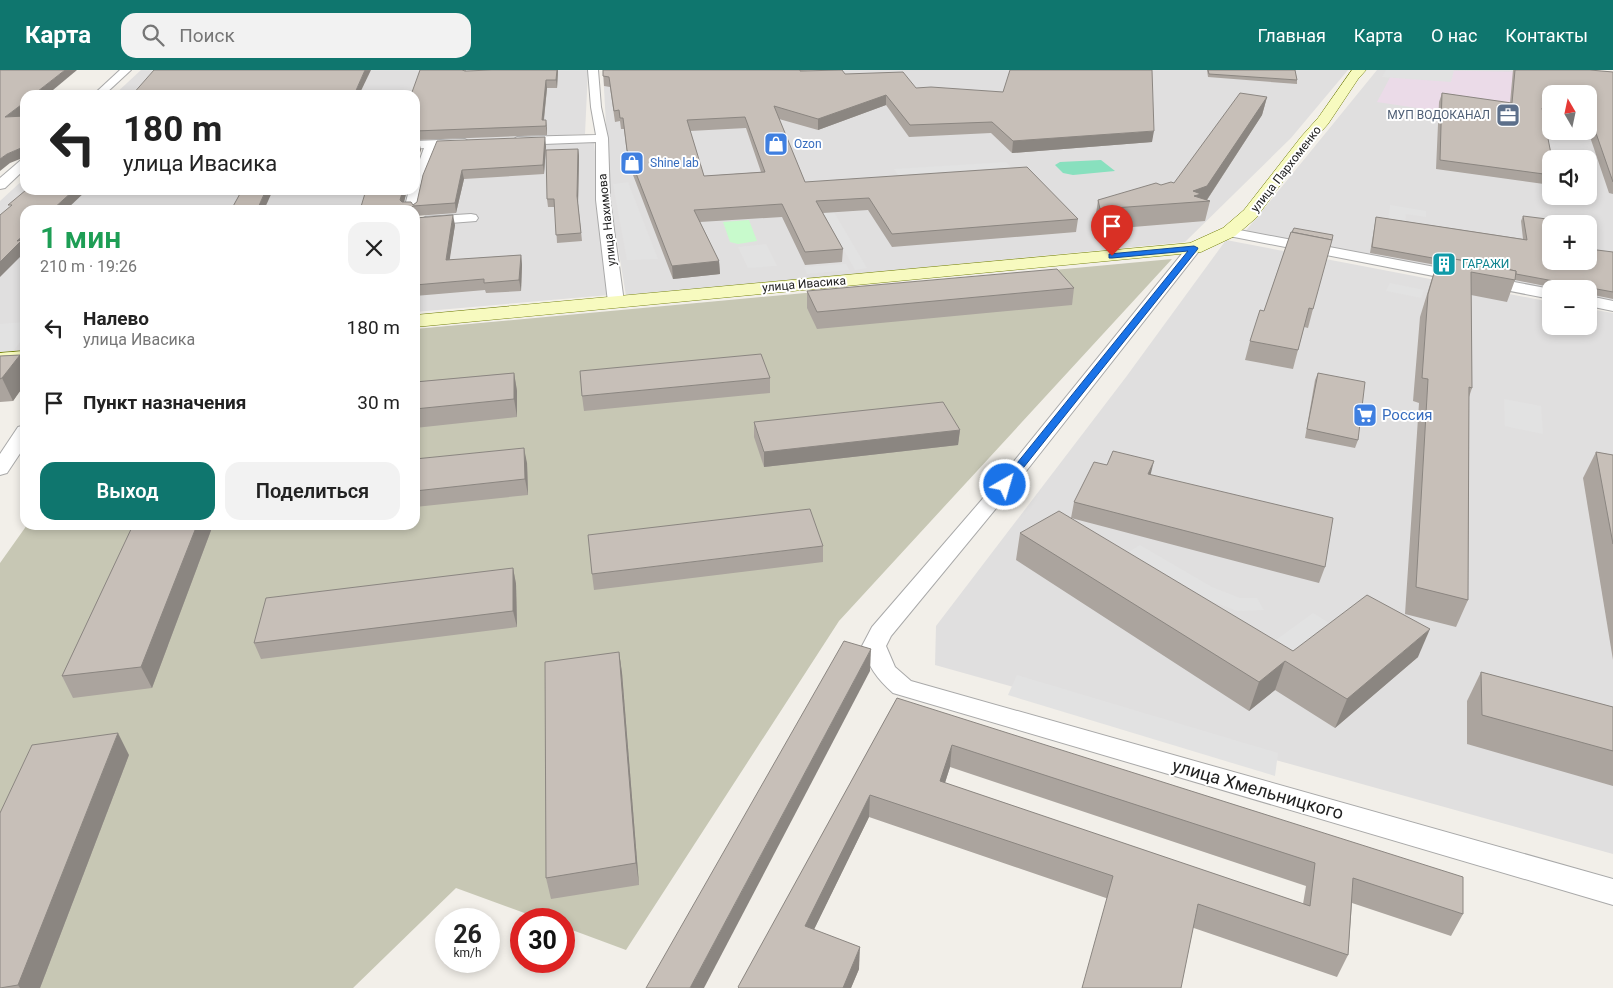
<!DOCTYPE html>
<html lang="ru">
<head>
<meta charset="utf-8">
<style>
  :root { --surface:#fff; --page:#f2f2f2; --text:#222; --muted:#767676; --accent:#0f766e }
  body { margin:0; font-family:Roboto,sans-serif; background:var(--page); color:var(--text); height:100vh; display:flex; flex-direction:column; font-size:19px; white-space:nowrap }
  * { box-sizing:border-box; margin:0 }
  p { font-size:16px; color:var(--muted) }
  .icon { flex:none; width:28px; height:28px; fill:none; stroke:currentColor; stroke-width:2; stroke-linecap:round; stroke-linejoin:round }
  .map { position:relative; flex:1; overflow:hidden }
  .sheet { position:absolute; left:20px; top:135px; width:400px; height:325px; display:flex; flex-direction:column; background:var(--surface); border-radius:15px; box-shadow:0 2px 8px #0003 }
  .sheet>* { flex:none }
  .guide { position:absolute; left:20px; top:20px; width:400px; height:105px; border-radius:15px; box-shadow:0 2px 8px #0003; background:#fff; color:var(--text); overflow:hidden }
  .needle { width:32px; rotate:351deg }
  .controls { position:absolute; left:1542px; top:15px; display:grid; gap:10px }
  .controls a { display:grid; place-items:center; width:55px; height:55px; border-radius:10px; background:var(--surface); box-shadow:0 2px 8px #0003; font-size:25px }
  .speed { position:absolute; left:435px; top:838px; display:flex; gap:10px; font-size:25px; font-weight:700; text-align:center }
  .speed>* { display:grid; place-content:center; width:65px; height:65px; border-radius:50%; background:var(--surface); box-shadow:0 2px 8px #0003; line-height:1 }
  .speed small { font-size:12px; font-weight:400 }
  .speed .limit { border:8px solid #d22; background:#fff; color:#111 }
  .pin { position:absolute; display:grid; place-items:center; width:42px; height:42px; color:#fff; margin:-51px -21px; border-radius:50% 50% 50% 0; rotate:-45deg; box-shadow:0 0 5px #0007 }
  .pin .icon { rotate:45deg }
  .me { position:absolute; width:55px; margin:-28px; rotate:38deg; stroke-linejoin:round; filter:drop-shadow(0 0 4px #0008) }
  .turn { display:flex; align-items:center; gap:18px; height:105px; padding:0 20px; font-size:22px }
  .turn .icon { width:65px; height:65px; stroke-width:2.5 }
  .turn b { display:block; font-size:35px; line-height:42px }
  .round { display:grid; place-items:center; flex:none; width:52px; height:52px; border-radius:15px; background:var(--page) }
  .headline { display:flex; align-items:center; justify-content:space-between; height:85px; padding:0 20px }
  h1 { font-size:30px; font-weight:600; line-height:38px; color:#1e9e55 }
  .primary-button { display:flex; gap:10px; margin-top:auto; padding:10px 20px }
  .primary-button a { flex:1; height:58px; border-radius:15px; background:var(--accent); color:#fff; font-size:20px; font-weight:600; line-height:58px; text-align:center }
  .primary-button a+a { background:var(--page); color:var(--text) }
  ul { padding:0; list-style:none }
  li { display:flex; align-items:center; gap:15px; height:75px; padding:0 20px }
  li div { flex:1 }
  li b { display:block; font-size:19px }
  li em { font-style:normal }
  header { display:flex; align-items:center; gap:30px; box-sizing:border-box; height:70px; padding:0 25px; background:var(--accent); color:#fff }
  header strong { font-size:24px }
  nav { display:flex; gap:28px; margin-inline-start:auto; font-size:18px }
  .search { width:350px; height:45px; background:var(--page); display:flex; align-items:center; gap:12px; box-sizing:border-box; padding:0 18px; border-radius:15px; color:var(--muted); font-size:19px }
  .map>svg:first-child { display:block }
  .residential { fill:#e0dfdf; fill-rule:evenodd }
  .industrial { fill:#ebdbe8 }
  .construction { fill:#c7c7b4 }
  .park { fill:#c8facc }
  .pitch { fill:#88e0be }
  .parking { fill:#e2e2e2 }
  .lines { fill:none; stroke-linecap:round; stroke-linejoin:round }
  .street-casing { stroke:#a9a9a9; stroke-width:2 }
  .secondary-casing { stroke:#707d05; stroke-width:1 }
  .street { fill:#fff; fill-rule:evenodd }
  .secondary { fill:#f7fabf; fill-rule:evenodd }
  .wall { fill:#aba49e; fill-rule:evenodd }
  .shaded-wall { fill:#8b8681 }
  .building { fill:#c7bfb8; stroke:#8b8681; fill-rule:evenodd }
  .route { fill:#1a73e8; stroke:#114b97 }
  .labels { text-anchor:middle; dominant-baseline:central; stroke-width:4; stroke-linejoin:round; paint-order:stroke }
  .far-service-label { font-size:12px; fill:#4e5e75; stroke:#fff; text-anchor:end }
  .far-shop-label { font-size:12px; fill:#366cbe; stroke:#fff; text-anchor:start }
  .far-street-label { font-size:12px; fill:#222; stroke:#fff }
  .far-culture-label { font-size:12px; fill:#0d838f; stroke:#fff; text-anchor:start }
  .shop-label { font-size:15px; fill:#366cbe; stroke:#fff; text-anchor:start }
  .near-street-label { font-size:18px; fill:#222; stroke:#fff }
</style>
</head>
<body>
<header>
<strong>Карта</strong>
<div class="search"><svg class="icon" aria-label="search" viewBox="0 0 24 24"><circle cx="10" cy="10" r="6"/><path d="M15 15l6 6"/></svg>Поиск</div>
<nav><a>Главная</a><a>Карта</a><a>О нас</a><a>Контакты</a></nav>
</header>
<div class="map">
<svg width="1613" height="918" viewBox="0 0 1613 918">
  <rect width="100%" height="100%" fill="#f2efe9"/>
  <g class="residential">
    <polygon points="141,0 588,0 585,64 415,73 415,25 114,25"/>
    <polygon points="603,0 1348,0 1291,68 1185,172 626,226 610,128"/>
    <path d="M1377,0H1575L1613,3V232L1589,228V219H1551V221L1244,163ZM1551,24H1589V61H1551ZM1551,89H1589V126H1551ZM1551,154H1589V191H1551Z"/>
    <polygon points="594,72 609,225 415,242 415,197 438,79"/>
    <polygon points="25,108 25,120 408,120 403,140 25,140 25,282 0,284 0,131"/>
    <polygon points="1226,170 1551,232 1551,256 1589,256 1589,239 1613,243 1613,784 935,595 936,556 1126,307"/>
  </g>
  <polygon class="industrial" points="1394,0 1539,2 1613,8 1613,67 1573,61 1589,61 1589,24 1551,24 1551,58 1377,32"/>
  <polygon class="construction" points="1172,189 839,551 626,880 564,857 564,849 541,849 456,818 353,918 0,918 0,493 27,455 415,455 415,259"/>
  <polygon class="park" points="749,150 757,171 738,174 730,172 723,152"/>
  <polygon class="pitch" points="1101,90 1115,101 1073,105 1063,103 1055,95 1060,92"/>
  <g class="parking">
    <polygon points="1386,0 1454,0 1451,12 1382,7"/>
    <polygon points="1006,92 1011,97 898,105 894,99"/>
    <polygon points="628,112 658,189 627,190 613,114"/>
    <polygon points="818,115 867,198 855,200 808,116"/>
    <polygon points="1390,135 1426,141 1426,147 1406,144 1405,152 1388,150"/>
    <polygon points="766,174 777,196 748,198 738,177"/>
    <polygon points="846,194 849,200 807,204 804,197"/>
    <polygon points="1390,213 1424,220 1421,228 1386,221"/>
    <polygon points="25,252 25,265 9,287 0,288 0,254"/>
    <polygon points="1504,329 1541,336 1543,364 1505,356"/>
    <polygon points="1140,475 1212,517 1240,528 1257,528 1264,540 1237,541 1200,527 1127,483"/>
    <polygon points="1313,543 1339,559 1288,597 1262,580"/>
    <polygon points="1017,605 1278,683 1275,706 1008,625"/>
  </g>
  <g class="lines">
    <g class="street-casing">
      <g id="street">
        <polygon points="120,0 131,0 104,25 93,25"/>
        <polygon points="588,0 598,0 601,37 608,68 610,130 624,232 622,235 610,235 608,232 596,130 596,72 517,75 511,71 517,67 596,65 591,37"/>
        <polygon points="465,69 471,73 469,76 437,78 423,114 418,140 415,143 415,140 404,140 409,120 415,120 415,103 424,78 415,79 415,71"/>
        <polygon points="25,89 25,99 5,118 0,119 0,108 21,90"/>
        <polygon points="471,144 476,145 478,148 476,151 425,155 418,151 425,147"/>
        <polygon points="1229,158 1551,219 1551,229 1224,165 1222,162 1224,159"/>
        <path d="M1194,174L1199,175L1201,178L1199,181L1012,419L891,566L886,576L895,597L911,611L1613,809V835L893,623C877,609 868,596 862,576L872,557L998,411L1189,175Z"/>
        <polygon points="1589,226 1613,231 1613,241 1589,236"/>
        <polygon points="25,355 25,376 7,403 0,405 0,384 18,357"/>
      </g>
    </g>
    <g class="secondary-casing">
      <g id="secondary">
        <polygon points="1352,0 1366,0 1358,9 1328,54 1311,73 1256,148 1235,166 1201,182 415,257 415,245 1190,173 1223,158 1244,140 1301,67 1318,48"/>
        <polygon points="25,281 25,295 0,297 0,283"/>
      </g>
    </g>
    <use href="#street" class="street"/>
    <use href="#secondary" class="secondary"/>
  </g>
  <g class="wall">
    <polygon points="420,0 466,0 466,1 558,0 557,18 547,18 544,50 547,58 547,65 415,70 415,25"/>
    <path d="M603,0H802L845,4L916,18L1152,72L1012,83L991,63L909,67L886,35L818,60L779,49L805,112L1078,149L1076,162L892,177L868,140L823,143L843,179L842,192L805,195L782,147L700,152L719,191L720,204L673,209L628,92L624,59H621L620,51L615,52L610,17L604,16ZM746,58L761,102L704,106L690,61Z"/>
    <polygon points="1207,0 1295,0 1297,10 1297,14 1208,7"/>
    <polygon points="1513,0 1590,0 1613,2 1613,124 1609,123 1588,61 1589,24 1551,24 1551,48 1544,47 1551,89 1551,115 1436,99 1439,32 1442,23 1510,33"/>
    <polygon points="1267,27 1262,45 1207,130 1210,131 1205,151 1097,160 1095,151 1098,130 1161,115 1174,113"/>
    <polygon points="546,76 544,104 464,109 456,143 415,146 415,140 360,140 407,120 404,132 413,135 417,132 423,105"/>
    <polygon points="578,79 579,86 578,134 582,171 557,173 555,137 548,137 547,129"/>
    <polygon points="1523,146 1551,191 1613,182 1613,229 1589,224 1589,219 1560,219 1515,210 1507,232 1471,225 1472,318 1469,327 1468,530 1456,557 1405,544 1419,333 1413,331 1420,247 1436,195 1370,183 1376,147 1523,169 1521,151"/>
    <polygon points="415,148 455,155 449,190 521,185 522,195 521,221 486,223 485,220 415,226 415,191 416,186 415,187"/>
    <polygon points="1291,162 1313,239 1308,258 1304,257 1293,299 1245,290 1250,271 1264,241"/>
    <polygon points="1074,218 1072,235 817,259 807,238 807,221"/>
    <polygon points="20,285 25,296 25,314 13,331 0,332 0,286"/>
    <polygon points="514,303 517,321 517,347 415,358 415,312"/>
    <polygon points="1318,303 1358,370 1355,378 1305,368 1315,310"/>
    <polygon points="770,308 770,323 584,341 582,326"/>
    <polygon points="754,352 960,360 958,375 764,397 754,367"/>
    <polygon points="1596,382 1613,385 1613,590 1583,408"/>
    <polygon points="415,389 527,393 528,425 415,437"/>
    <polygon points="1151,405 1325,497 1319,513 1071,448 1074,432"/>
    <polygon points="133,455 213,455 152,618 73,628 62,606"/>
    <polygon points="1020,463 1293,581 1418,587 1335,658 1275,620 1249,641 1016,490"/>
    <polygon points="823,476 823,492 594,520 592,504"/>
    <polygon points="513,498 516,514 517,557 261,589 254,573"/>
    <polygon points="619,582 622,603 639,815 551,829 546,808"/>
    <polygon points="1481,602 1613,637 1613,716 1467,674 1467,631"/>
    <path d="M897,628L1463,844L1451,866L1352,833L1348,885L1337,907L869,747L814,859L859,899L851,918H738ZM950,697L1306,816L1303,834L945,713Z"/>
    <polygon points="129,685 40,918 0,918"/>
  </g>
  <g class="shaded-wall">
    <polygon points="65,0 77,0 47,25 33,25"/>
    <polygon points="365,0 371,0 359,25 354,25"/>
    <polygon points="557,0 558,0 557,18 556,10"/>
    <polygon points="546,10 547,18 543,56 542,50"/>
    <polygon points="886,25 886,35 818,60 818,49"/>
    <polygon points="1267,27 1262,45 1206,131 1191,132 1193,121"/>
    <polygon points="25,32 25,43 9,56 5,47"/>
    <polygon points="546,50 547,58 547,65 546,56"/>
    <polygon points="1154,61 1152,72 1012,83 1013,71"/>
    <polygon points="545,67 546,76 544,104 543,95"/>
    <polygon points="419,71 421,80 415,97 415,83"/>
    <polygon points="21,78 25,87 10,93 0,101 0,89 7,84"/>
    <polygon points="578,79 579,86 578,134 582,171 577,126"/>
    <polygon points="462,100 464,109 456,143 455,133"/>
    <polygon points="74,120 87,120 66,140 52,140"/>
    <polygon points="266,120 273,120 264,140 257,140"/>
    <polygon points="403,120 407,120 402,140 400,130"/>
    <polygon points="453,145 455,155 448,201 446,190"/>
    <polygon points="25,164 25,182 0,207 0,192 17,171"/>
    <polygon points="521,185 522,195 521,221 519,210"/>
    <polygon points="719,191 720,204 673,209 672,196"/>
    <polygon points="20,285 25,296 25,314 13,331 2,308"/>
    <polygon points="514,303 517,321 517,347 514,329"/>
    <polygon points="960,360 958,375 764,397 764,382"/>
    <polygon points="524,378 527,393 528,425 525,409"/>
    <polygon points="1154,391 1150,407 1148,404"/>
    <polygon points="197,455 213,455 152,618 141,597"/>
    <polygon points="513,498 516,514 517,557 513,541"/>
    <polygon points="1430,559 1418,587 1335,658 1347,629"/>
    <polygon points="871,579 870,601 704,918 690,918"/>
    <polygon points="619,582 622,603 639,815 636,793"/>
    <polygon points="1285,591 1275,620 1249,641 1259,612"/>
    <polygon points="118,663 129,685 40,918 20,918 18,915"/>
    <polygon points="952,675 950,697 938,734 940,711"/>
    <polygon points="870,725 869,747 805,878 805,856"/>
    <polygon points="860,877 859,899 851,918 843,918"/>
  </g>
  <g class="building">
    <polygon points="0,0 65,0 33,25 25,25 25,32 5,47 25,46 25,83 23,83 21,78 7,84 0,89"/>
    <polygon points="154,0 365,0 354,25 132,25"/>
    <polygon points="420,0 462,0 465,1 492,0 557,0 556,10 546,10 542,50 546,50 546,56 415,61 415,25 411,25"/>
    <path d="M603,0H800V1L842,0L845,4L903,2L916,18L931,17L1003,22L1010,0H1152L1154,61L1013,71L992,52L910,55L886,25L818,49L774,36L805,112L1027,97L1078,149L892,164L869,128L816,131L843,179L805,182L782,134L694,140L719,191L672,196L627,80L623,48H620L619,40L614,41L609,7L603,6ZM745,47L765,102L704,106L687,50Z"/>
    <polygon points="1208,0 1295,0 1297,10 1209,4"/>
    <polygon points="1515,0 1590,0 1613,2 1613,112 1589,43 1589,24 1551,24 1551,38 1542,38 1552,89 1551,89 1551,105 1440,90 1442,23 1512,33"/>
    <polygon points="1240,23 1267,27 1207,116 1193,121 1201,124 1194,126 1210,131 1100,139 1098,130 1156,113 1161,115 1171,112 1174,113"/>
    <polygon points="545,67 543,95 462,100 455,133 413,136 411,138 411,140 360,140 366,120 403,120 400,130 402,132 411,132 413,135 417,132 423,105 437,71"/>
    <polygon points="415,71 419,71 415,83"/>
    <polygon points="578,79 577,126 581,163 556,165 554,129 547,129 546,80"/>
    <polygon points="26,120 74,120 52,140 25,140 25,164 17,171 22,170 0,192 0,145 12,135 8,135"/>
    <polygon points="242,120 266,120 257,140 231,140"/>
    <polygon points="453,145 446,190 521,185 519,210 484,213 484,209 415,215 415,191 417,176 415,176 415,148"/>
    <polygon points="1523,146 1547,149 1551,170 1551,191 1589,191 1589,179 1613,182 1613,222 1516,204 1516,201 1439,186 1438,189 1372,177 1376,147 1527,170"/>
    <polygon points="1294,158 1333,165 1332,170 1292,162"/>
    <polygon points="1291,162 1332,170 1313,239 1309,238 1298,280 1250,271 1260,240 1264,241"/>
    <polygon points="1439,186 1516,201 1515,210 1471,202 1472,318 1469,317 1468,530 1416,517 1428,309 1422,308 1428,224"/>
    <polygon points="1057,199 1074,218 817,242 807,221"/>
    <polygon points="761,284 770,308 582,326 580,301"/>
    <polygon points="20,285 2,308 0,309 0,286"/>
    <polygon points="514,303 514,329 415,339 415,312"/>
    <polygon points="1318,303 1365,312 1358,370 1307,359"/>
    <polygon points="943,332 960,360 764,382 754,352"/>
    <polygon points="524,378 525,409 415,421 415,389"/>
    <polygon points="1113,381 1154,391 1148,404 1333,448 1325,497 1074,432 1094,392 1107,395"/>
    <polygon points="1596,382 1613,385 1613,474"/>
    <polygon points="810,439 823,476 592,504 588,465"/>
    <polygon points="1059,441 1293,581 1367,525 1430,559 1347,629 1285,591 1259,612 1020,463"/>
    <polygon points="133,455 197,455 141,597 62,606"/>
    <polygon points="513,498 513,541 254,573 266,528"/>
    <polygon points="844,571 871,579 690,918 646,918"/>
    <polygon points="619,582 636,793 546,808 545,592"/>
    <polygon points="1481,602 1613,637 1613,681 1482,645"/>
    <path d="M897,628L1463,807V844L1353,808L1348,885L1198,834L1181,918H1082L1113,806L870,725L805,856L860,877L843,918H739L738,917ZM952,675L1315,793L1310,836L940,711Z"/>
    <polygon points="118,663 18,915 0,918 0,743 32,675"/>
  </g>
  <polygon class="route" points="1194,176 1198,178 1197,180 1008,417 1001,417 999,415 1001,413 1188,181 1112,188 1109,188 1109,184"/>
  <defs>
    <g id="office-square" transform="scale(1.25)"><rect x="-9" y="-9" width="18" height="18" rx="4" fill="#5c6f8a" stroke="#fff"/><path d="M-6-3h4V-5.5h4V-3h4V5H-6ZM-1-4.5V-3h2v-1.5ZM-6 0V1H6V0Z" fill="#fff"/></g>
    <g id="shop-square" transform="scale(1.25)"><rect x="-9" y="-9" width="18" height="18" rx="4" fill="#3f7fe0" stroke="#fff"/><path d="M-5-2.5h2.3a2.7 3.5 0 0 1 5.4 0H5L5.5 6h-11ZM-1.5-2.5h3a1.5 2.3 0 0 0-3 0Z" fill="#fff"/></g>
    <g id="building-square" transform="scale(1.25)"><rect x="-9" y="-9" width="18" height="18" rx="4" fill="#0f9aa8" stroke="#fff"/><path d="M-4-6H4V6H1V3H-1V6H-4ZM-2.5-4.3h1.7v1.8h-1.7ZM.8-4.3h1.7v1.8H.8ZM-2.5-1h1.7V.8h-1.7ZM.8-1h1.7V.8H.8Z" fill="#fff"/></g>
    <g id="supermarket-square" transform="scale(1.25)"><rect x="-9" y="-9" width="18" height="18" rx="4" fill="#3f7fe0" stroke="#fff"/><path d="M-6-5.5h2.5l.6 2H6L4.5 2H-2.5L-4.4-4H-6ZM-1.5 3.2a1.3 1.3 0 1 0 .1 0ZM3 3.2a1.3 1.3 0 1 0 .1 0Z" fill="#fff"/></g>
  </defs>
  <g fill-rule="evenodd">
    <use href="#office-square" x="1508" y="45"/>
    <use href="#shop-square" x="776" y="74"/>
    <use href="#shop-square" x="632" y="93"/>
    <use href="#building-square" x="1444" y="194"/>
    <use href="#supermarket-square" x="1365" y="345"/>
  </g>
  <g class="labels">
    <g class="far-service-label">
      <text x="1490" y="45">МУП ВОДОКАНАЛ</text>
    </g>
    <g class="far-shop-label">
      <text x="794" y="74">Ozon</text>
      <text x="650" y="93">Shine lab</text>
    </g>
    <g class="far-street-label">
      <text transform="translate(1286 99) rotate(-52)">улица Пархоменко</text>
      <text transform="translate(607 150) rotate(-96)">улица Нахимова</text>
      <text transform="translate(804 214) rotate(-5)">улица Ивасика</text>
    </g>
    <g class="far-culture-label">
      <text x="1462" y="194">ГАРАЖИ</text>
    </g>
    <g class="shop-label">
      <text x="1382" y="345">Россия</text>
    </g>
    <g class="near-street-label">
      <text transform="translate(1258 719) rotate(16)">улица Хмельницкого</text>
    </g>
  </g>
</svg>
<div class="controls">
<a><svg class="needle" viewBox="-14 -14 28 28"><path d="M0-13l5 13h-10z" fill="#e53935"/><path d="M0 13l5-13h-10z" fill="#767676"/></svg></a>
<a><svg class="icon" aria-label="sound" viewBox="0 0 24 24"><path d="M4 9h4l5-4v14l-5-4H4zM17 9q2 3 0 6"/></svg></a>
<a>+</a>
<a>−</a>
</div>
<div class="speed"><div>26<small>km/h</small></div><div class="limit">30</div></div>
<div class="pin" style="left:1112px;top:186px;background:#d93025"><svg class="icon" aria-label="arrive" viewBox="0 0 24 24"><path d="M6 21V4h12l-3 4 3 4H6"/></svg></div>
<svg class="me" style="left:1005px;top:415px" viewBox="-20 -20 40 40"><circle r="17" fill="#1a73e8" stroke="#fff" stroke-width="3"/><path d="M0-11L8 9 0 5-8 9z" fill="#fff"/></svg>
<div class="guide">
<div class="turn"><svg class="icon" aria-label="left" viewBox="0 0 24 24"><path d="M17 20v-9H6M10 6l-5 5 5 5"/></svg><div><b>180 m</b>улица Ивасика</div></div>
</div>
<section class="sheet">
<div class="headline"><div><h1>1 мин</h1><p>210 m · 19:26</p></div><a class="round"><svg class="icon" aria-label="close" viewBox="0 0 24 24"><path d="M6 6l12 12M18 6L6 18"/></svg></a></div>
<ul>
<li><svg class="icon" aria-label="left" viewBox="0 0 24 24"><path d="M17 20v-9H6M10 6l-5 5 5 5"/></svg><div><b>Налево</b><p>улица Ивасика</p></div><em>180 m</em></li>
<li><svg class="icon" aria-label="arrive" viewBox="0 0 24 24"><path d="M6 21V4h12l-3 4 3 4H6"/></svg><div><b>Пункт назначения</b></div><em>30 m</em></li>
</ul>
<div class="primary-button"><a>Выход</a><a>Поделиться</a></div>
</section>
</div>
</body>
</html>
